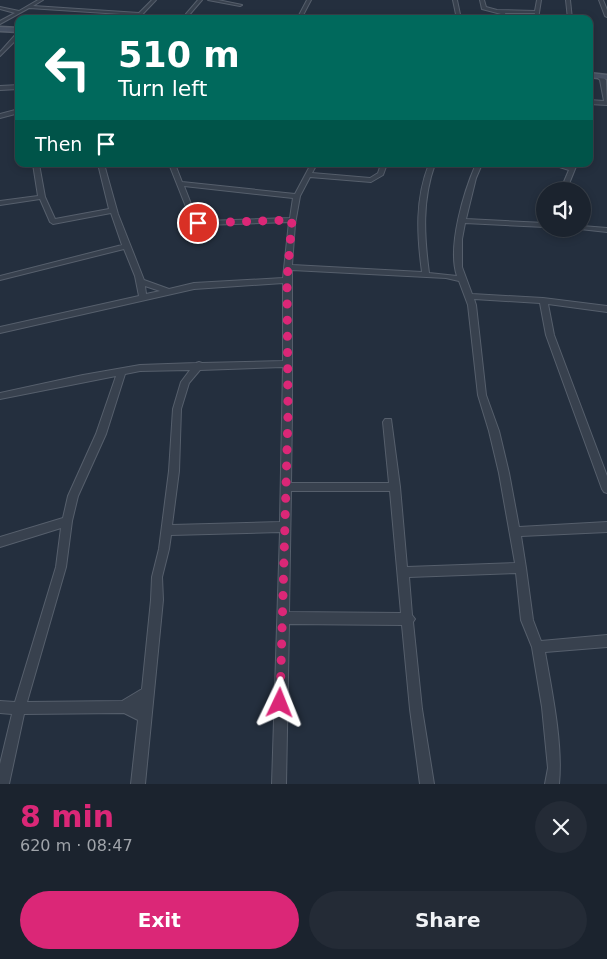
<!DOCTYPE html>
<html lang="en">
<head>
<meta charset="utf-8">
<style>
  :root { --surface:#1b232e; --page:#242b36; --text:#f1f3f6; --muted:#a0a4aa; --line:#39404a; --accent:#db2777 }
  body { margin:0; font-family:"DejaVu Sans",sans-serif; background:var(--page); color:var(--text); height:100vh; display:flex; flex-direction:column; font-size:19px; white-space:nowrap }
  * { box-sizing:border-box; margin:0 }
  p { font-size:16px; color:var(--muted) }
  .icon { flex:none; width:28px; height:28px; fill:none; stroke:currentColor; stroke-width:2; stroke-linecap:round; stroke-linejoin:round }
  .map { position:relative; height:784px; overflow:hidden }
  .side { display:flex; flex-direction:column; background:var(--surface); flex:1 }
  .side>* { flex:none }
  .guide { position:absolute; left:15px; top:15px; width:578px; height:152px; border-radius:10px; box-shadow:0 2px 8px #0003,0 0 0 1px var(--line); background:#00695c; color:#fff; overflow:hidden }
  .buttons { position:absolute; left:536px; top:182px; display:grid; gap:10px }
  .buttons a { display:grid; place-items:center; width:55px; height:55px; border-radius:50%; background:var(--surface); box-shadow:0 2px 8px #0003,0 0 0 1px var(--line); font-size:25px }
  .pin { position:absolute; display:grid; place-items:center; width:42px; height:42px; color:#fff; margin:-21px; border:2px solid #fff; border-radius:50%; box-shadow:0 1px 5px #0007 }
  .me { position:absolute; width:55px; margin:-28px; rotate:2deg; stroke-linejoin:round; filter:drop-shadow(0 0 4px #0008) }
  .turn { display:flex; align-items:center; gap:18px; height:105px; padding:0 20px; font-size:22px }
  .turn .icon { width:65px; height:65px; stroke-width:2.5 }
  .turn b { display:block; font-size:35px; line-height:42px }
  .then { display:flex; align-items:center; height:48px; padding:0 20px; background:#0003; gap:10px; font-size:19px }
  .round { display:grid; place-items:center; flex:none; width:52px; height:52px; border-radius:26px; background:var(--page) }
  .head { display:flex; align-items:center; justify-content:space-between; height:85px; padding:0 20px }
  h1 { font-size:30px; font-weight:700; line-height:38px; color:var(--accent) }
  .primary-button { display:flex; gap:10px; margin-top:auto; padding:10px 20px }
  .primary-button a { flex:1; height:58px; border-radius:30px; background:var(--accent); color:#fff; font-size:20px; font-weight:700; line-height:58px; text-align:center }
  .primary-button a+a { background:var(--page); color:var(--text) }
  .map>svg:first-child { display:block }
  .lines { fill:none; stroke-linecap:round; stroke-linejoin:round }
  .minor-casing { stroke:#565f6c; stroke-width:2 }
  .secondary-casing { stroke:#565f6c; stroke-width:3 }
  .minor { fill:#38414e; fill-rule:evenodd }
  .secondary { fill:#465061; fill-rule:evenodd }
  .route { stroke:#db2777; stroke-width:9; stroke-dasharray:0 16.2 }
</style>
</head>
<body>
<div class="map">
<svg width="607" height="784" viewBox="0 0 607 784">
  <rect width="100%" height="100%" fill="#242f3e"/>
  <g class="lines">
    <g class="minor-casing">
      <g id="minor">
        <polygon points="38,0 43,0 33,6 139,13 152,0 156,0 138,19 133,19 136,15 29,8 0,24 0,21 15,13 0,9 0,7 19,11"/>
        <polygon points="198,0 202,0 190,14 192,17 203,19 189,19 186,14"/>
        <polygon points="208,0 218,0 242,5 240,6"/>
        <polygon points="307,0 311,0 301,19 297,19"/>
        <polygon points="453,0 457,0 461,19 457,19"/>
        <polygon points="480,0 484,0 486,7 497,10 535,11 537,0 541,0 538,19 534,19 535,13 505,13 506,19 502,19 501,14 482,9"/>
        <polygon points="566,0 570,0 572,19 568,19"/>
        <polygon points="599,0 603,0 607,10 607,17 605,16"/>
        <polygon points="17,33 19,33 19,37 0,56 0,52"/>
        <polygon points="599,74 606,80 607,105 589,104 589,100 604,101 600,80 596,76"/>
        <polygon points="19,85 19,89 0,90 0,86"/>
        <polygon points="19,109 19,113 0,118 0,114"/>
        <path d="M33,164H39L45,197L55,219L109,209L98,164H104L118,214L144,280L169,289L194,283L283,278L289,222L205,225L192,222L169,164H175L182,182L295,194L311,164H317L312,173L370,178L378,173L381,164H387L383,175L371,182L310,177L300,196L295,224L292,265L422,272C417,235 415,199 429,164H435C422,200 424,235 429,273L457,276C447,247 464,191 476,164H482L476,178L466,219L545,223V227L465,223L462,239V267L472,294L543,298L607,306V312L548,304L554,335L607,476V493L604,492L602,489L546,335L540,303L474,299L476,305L486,395L499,431L509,473L519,527L607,522V532L521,536L526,568L533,620L541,641L607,635V647L545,652C552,692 563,744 559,784H545L548,768L542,707L532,647L521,620L516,573L409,577L412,615L415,619L413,622L422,709L434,784H420L410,709L402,625L289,624L286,784H272L280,532L171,535L169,549L162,577L163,600L145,784H131L138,720L124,713L24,714L9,784H0V764L12,714L0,713V701L15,702L56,567L61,528L0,547V537L63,518L68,496L96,434L116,376L0,399V393L83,375L140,365L196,363L199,362L202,363L283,361V283L194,289L0,333V327L139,296L135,276L124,249L0,280V276L122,245L111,213L53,224L50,222L40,199L0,205V201L38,196ZM184,186L293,198L290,218L205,221L197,219ZM292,270L446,278L459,281L468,305L478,395L489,431L499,473L515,563L407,567L400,487L391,419H385L383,422L389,483H291L292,414ZM145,286L160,291L146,294ZM283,367L280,522L172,525L179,471L181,409L189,383L200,370ZM190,370L181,382L173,409L169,471L159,549L152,577L151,600L142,689L122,701L27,702L66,567L72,521L78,496L106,434L125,374L140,371ZM291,491H390L401,613L289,612Z"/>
        <polygon points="550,164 559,164 570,166 571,164 577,164 566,191 560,191 569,170"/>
        <polygon points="582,226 607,228 607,232 580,229 582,229"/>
      </g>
    </g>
    <g class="secondary-casing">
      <g id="secondary">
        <polygon points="0,27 19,28 19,32 0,31"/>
        <polygon points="589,73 607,75 607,79 589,77"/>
      </g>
    </g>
    <use href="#minor" class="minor"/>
    <use href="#secondary" class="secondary"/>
  </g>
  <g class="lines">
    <polyline class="route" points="198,223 292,220 287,280 288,414 280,703"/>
  </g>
</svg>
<div class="buttons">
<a><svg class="icon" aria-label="sound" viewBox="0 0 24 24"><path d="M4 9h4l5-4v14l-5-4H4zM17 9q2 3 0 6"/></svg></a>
</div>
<div class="pin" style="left:198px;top:223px;background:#d93025"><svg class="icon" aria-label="arrive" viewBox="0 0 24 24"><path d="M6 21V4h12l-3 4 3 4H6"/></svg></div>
<svg class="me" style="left:280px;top:703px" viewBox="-20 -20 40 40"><path d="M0-17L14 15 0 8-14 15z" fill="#db2777" stroke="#fff" stroke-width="4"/></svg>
<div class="guide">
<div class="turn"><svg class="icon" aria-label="left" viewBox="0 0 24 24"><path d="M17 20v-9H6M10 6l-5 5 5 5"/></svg><div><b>510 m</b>Turn left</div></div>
<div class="then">Then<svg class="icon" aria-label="arrive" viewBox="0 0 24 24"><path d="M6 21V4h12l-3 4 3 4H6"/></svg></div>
</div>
</div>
<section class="side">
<div class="head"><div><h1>8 min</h1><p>620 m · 08:47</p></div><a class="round"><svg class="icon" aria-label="close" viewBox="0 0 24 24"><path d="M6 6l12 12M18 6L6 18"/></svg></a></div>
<div class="primary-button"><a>Exit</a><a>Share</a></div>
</section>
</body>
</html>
